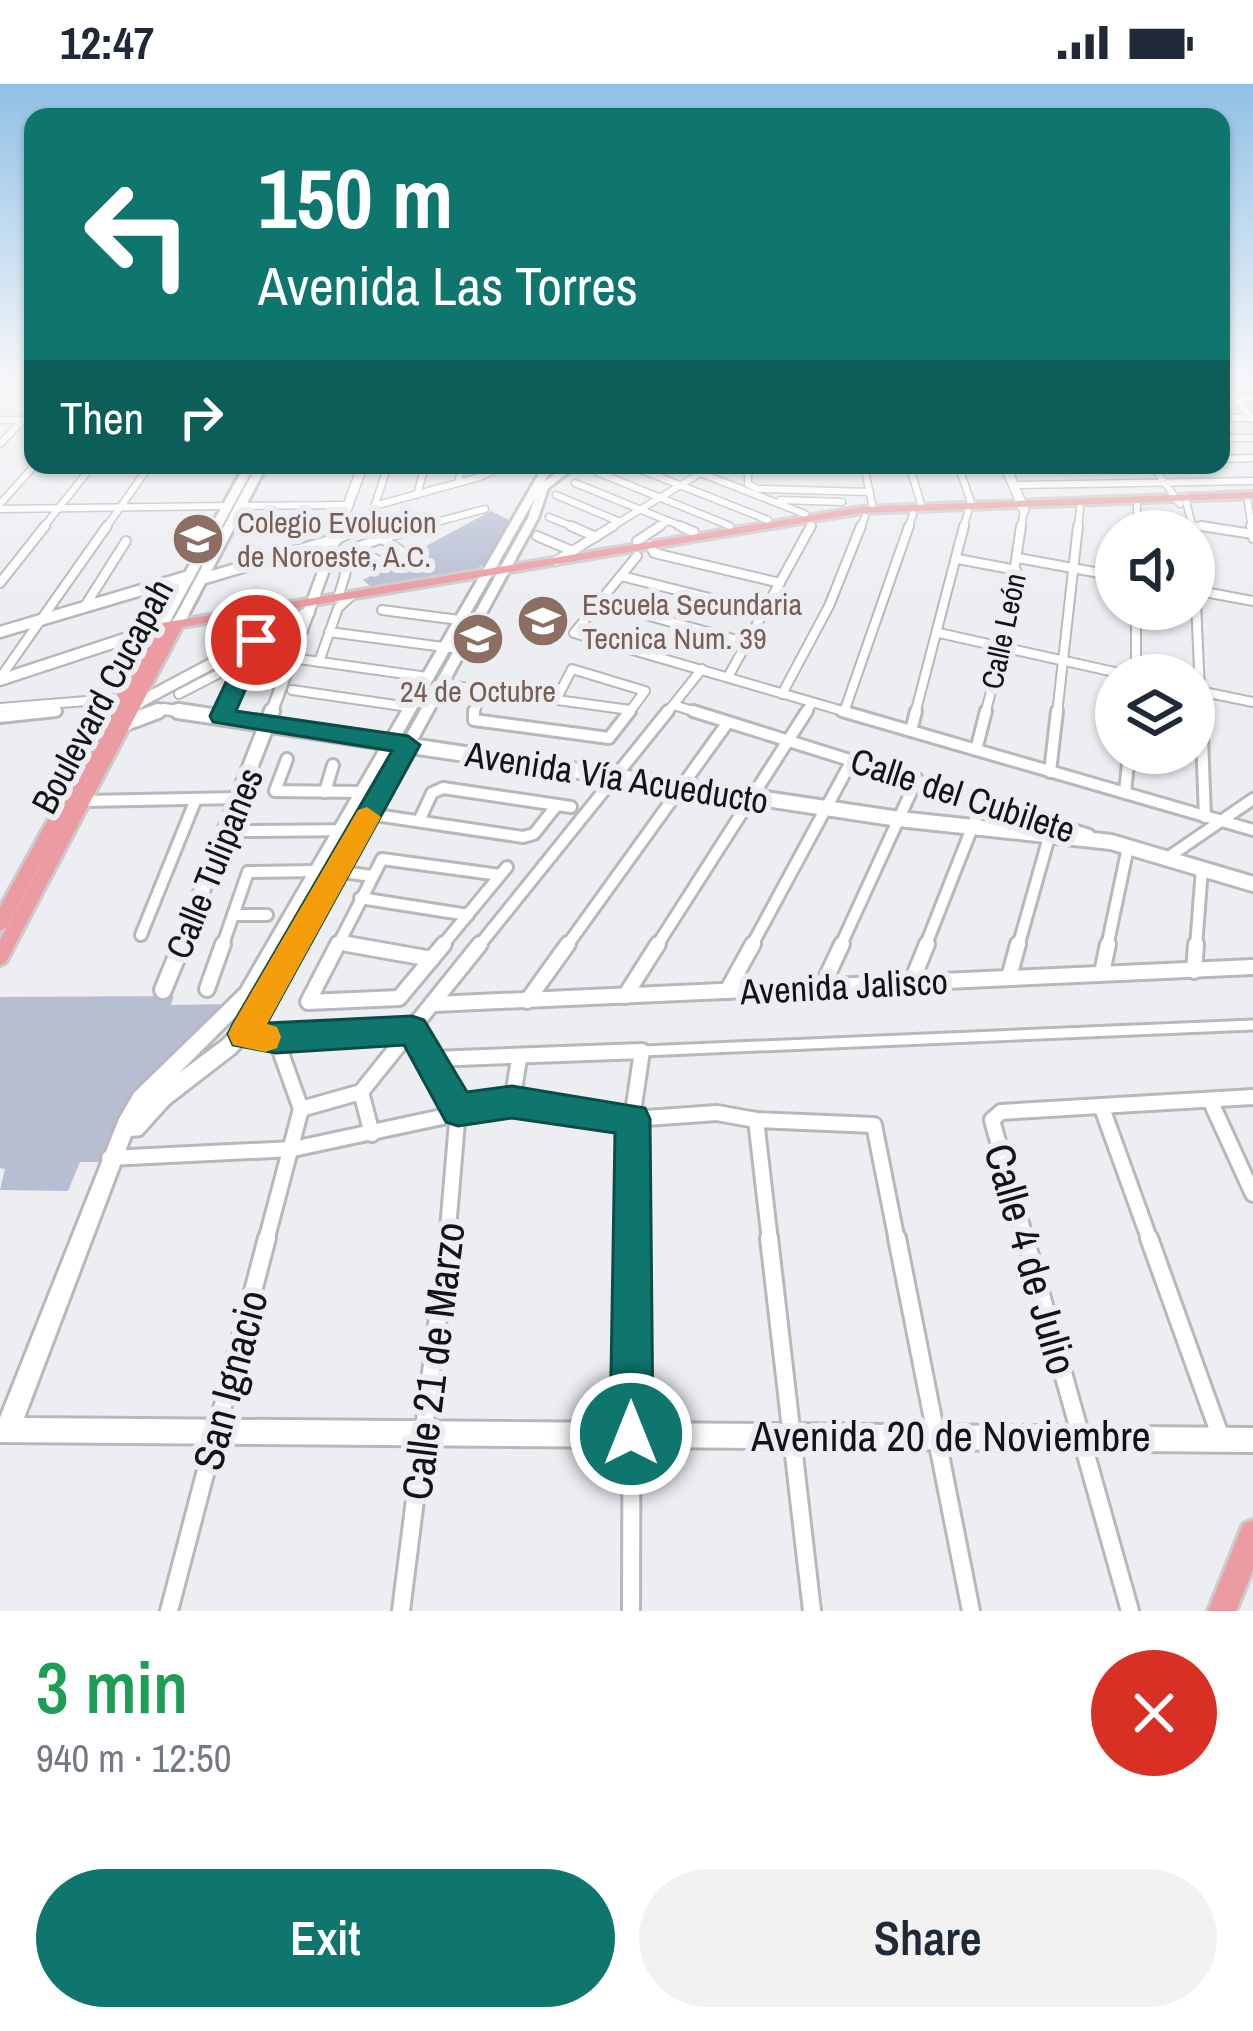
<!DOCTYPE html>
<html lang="en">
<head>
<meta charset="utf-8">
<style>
  :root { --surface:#fff; --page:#f2f2f3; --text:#1f2937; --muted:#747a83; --accent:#0f766e }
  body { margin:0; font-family:"Archivo Narrow",sans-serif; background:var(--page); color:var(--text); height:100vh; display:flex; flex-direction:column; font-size:45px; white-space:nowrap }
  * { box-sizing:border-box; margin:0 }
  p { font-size:39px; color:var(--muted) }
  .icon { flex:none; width:66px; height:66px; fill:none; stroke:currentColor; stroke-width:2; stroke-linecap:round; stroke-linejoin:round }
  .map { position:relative; height:1527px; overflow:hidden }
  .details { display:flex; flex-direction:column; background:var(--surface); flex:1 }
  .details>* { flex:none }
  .top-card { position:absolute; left:24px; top:24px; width:1206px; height:366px; border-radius:24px; box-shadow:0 3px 9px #0004; background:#0f766e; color:#fff; overflow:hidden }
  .controls { position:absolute; left:1095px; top:426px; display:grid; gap:24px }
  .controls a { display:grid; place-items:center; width:120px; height:120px; border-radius:50%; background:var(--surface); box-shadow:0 3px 9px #0004; font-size:60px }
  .pin { position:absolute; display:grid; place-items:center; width:102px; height:102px; color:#fff; margin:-51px; border:6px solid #fff; border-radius:50%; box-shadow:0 3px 12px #0007 }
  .me { position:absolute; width:132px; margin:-66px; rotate:0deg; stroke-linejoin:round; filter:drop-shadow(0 0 9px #0008) }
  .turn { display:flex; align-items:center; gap:42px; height:252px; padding:0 36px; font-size:54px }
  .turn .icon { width:156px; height:156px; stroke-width:2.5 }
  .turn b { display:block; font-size:84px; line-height:102px }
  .then { display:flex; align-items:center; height:114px; padding:0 36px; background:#0003; gap:24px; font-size:45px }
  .round { display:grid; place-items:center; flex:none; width:126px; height:126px; border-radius:63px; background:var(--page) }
  .overview { display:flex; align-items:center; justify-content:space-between; height:204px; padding:0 36px }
  h1 { font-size:72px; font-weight:600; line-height:90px; color:#1e9e55 }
  .button { display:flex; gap:24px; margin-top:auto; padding:24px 36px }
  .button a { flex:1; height:138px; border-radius:72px; background:var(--accent); color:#fff; font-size:48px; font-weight:600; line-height:138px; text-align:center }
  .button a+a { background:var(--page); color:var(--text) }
  .status { display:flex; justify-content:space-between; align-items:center; height:84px; padding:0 60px; background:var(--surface); direction:ltr }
  .status svg { height:33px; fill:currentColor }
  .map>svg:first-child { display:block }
  .green { fill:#b7bed2 }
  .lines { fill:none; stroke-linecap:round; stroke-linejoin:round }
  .pedestrian-casing { stroke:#b7b8bc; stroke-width:15 }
  .minor-far4-casing { stroke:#b7b8bc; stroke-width:9 }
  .minor-far3-casing { stroke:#b7b8bc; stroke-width:12 }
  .minor-far2-casing { stroke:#b7b8bc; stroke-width:16 }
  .minor-far1-casing { stroke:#b7b8bc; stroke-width:20 }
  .minor-casing { stroke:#b7b8bc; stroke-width:22 }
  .tertiary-far3-casing { stroke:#b7b8bc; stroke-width:12 }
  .tertiary-far2-casing { stroke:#b7b8bc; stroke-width:15 }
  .tertiary-far1-casing { stroke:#b7b8bc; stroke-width:20 }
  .tertiary-casing { stroke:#b7b8bc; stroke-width:22 }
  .secondary-casing { stroke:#b7b8bc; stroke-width:6 }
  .primary-casing { stroke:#cbcbcb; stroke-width:6 }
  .pedestrian { stroke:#fff; stroke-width:9 }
  .minor-far4 { stroke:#fff; stroke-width:6 }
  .minor-far3 { stroke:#fff; stroke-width:8 }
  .minor-far2 { stroke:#fff; stroke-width:10 }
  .minor-far1 { stroke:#fff; stroke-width:14 }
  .minor { stroke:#fff; stroke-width:16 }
  .tertiary-far3 { stroke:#fff; stroke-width:9 }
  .tertiary-far2 { stroke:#fff; stroke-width:10 }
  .tertiary-far1 { stroke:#fff; stroke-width:14 }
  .tertiary { stroke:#fff; stroke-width:16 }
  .secondary { fill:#fff; fill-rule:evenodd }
  .primary { fill:#eb9ba1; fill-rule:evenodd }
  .route { fill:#0f766e; stroke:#0a4d48; stroke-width:3 }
  .slow { fill:#f59e0b }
  .labels { text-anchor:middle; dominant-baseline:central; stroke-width:12; stroke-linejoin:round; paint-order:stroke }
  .far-education-label { font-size:30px; fill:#785e54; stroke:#edeef2; text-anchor:start }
  .far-street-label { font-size:30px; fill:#121314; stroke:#edeef2 }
  .street-label { font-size:36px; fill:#121314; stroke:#edeef2 }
  .near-street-label { font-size:42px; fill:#121314; stroke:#edeef2 }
</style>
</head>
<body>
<div class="status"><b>12:47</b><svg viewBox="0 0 49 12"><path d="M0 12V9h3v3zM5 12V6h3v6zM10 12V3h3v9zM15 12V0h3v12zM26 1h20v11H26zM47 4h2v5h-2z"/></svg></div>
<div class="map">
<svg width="1253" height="1527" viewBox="0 0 1253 1527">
  <rect width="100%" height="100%" fill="#edeef2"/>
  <g class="green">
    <polygon points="491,427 511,437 487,479 467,490 375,506 363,496"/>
    <polygon points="174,912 171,921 232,920 124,1024 101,1078 80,1078 68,1107 0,1106 5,1085 0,1084 0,913"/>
  </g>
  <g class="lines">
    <g class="pedestrian-casing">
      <polyline id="pedestrian" points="643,967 1253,941"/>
    </g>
    <g class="minor-far4-casing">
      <g id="minor-far4">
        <polyline points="1223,298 1253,336"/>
        <polyline points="0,307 9,298"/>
        <polyline points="1221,315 1253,314"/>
        <polyline points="1221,334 1251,334"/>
        <polyline points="0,336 24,336"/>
        <polyline points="1221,354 1253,354"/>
        <polyline points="0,360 33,326"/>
        <polyline points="1221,375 1253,374"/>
        <polyline points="629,381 768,436"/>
        <polyline points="680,381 805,430"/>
        <polyline points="729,381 737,384"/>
        <polyline points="748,381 748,400 758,405 870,408"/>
        <polyline points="864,381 873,425"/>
        <polyline points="909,381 922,423"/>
        <polyline points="958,381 972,421"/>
        <polyline points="1152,381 1180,420"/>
        <polyline points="597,388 730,442"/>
        <polyline points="458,399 462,381"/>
        <polyline points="575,399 688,445"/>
        <polyline points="1014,401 1253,397"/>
        <polyline points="417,411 425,381"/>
        <polyline points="556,411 620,438"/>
        <polyline points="1185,413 1193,445"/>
        <polyline points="780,416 842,418"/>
        <polyline points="1248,418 1252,445"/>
        <polyline points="0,420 35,381"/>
        <polyline points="240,422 349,421"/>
        <polyline points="374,422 480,393 505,381"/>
        <polyline points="1137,422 1137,445"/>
        <polyline points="0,425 227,422"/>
        <polyline points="549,433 578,445"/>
        <polyline points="1192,441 1221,445"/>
        <polyline points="42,445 93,381"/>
        <polyline points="105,445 150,381"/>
        <polyline points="360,445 368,442 388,381"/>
        <polyline points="411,445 485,425"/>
        <polyline points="608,445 714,381"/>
        <polyline points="655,445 668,437"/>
        <polyline points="860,445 865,433"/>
        <polyline points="908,445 913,430"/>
        <polyline points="963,445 968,428"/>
        <polyline points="1021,445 1024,426"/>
        <polyline points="1078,445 1080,424"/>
      </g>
    </g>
    <g class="minor-far3-casing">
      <g id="minor-far3">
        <polyline points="571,442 596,453"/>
        <polyline points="680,442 694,448"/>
        <polyline points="1137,442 1137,447"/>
        <polyline points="1201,442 1253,450"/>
        <polyline points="1251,442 1253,454"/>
        <polyline points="537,452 572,467"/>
        <polyline points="379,453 400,466"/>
        <polyline points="337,455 367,442"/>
        <polyline points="637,457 660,442"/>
        <polyline points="650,461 654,469 780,499"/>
        <polyline points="353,464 381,478"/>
        <polyline points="637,472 574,549 853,630"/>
        <polyline points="1194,473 1201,630"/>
        <polyline points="1018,474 1116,492"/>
        <polyline points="958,475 1016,486"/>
        <polyline points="556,477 613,442"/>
        <polyline points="621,492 765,528"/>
        <polyline points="0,499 45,442"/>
        <polyline points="1194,506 1253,517"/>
        <polyline points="338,514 353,464 422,442"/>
        <polyline points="598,518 748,559"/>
        <polyline points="85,522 126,457"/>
        <polyline points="1136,525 1136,591"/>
        <polyline points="382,526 459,536"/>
        <polyline points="329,548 459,565"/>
        <polyline points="939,549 1128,591"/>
        <polyline points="292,574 427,593"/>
        <polyline points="319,578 338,524 351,512"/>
        <polyline points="728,593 811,442"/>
        <polyline points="0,594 107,442"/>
        <polyline points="440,600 630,626"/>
        <polyline points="292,606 409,623"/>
        <polyline points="1194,606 1253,618"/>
        <polyline points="179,610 249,574"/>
        <polyline points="782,610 829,522 861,442"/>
        <polyline points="557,614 572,585 645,607 628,630"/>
        <polyline points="674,621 702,630"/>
        <polyline points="0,624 123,614"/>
        <polyline points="844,628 909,442"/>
        <polyline points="30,630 56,627"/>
        <polyline points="223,630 256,556"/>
        <polyline points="473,630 485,606"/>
        <polyline points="666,630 702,585"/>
        <polyline points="805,630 812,619"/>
        <polyline points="915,630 964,442"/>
        <polyline points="985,630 1003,563 1021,442"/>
        <polyline points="1057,630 1078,442"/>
      </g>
    </g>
    <g class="minor-far2-casing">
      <g id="minor-far2">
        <polyline points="474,627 474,636 609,654 630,627"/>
        <polyline points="693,627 1089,751"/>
        <polyline points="842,627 1253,746"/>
        <polyline points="1201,627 1205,733"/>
        <polyline points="222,632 224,627"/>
        <polyline points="0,633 56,627"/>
        <polyline points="911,647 916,627"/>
        <polyline points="976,666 986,627"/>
        <polyline points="287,675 275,707 359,708"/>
        <polyline points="1050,688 1057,627"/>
        <polyline points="325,708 333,681"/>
        <polyline points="1125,709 1129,669"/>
        <polyline points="85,717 240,714"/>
        <polyline points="369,730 523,753 534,750 557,721"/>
        <polyline points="419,737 432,709 443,704 571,723"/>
        <polyline points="244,747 360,746"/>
        <polyline points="1167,774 1253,715"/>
        <polyline points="337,787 371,792"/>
        <polyline points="360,814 468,831"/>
        <polyline points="233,831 267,831"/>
        <polyline points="141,851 196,715"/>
        <polyline points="337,858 364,863"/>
        <polyline points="222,863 248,788 315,787"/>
        <polyline points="337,863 382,775 500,791"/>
        <polyline points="441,863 507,783"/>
        <polyline points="478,863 668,627"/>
        <polyline points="566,863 728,638"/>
        <polyline points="656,863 807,627"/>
        <polyline points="751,863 852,676"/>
        <polyline points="840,863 917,695"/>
        <polyline points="925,863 983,716"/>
        <polyline points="1018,863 1049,753"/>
        <polyline points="1107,863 1128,763"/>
        <polyline points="1196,863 1202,784"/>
      </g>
    </g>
    <g class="minor-far1-casing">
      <g id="minor-far1">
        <polyline points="338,860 308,918 399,914 444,860"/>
        <polyline points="347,860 432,875"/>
        <polyline points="1194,887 1196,860"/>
        <polyline points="1102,889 1108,860"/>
        <polyline points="1009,893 1018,860"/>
        <polyline points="910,902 927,860"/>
        <polyline points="207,905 223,860"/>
        <polyline points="821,905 842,860"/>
        <polyline points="727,907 753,860"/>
        <polyline points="625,912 658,860"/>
        <polyline points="527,917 568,860"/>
        <polyline points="435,920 1253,883"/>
        <polyline points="244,950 276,955 413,946 458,1026 447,1157"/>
        <polyline points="432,975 642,967 632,1035 632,1157"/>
        <polyline points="361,1008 372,1050"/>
        <polyline points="1210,1016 1253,1110"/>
        <polyline points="512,1018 519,975"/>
        <polyline points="1102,1024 1150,1157"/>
        <polyline points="301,1025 361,1008 480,860"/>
        <polyline points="756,1036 770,1157"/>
        <polyline points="109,1074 293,1065 512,1018 632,1035 717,1029 756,1036 874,1041 897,1157"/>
        <polyline points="266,1157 301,1025 276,955"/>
        <polyline points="1026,1157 992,1036 1001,1028 1253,1013"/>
      </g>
    </g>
    <g class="minor-casing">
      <g id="minor">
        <polyline points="769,1154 812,1527"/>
        <polyline points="897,1154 971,1527"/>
        <polyline points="1025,1154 1130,1527"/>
        <polyline points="1149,1154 1221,1354"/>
        <polyline points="169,1527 267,1154"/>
        <polyline points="401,1527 448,1154"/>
        <polyline points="631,1527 632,1154"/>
      </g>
    </g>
    <g class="tertiary-far3-casing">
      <g id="tertiary-far3">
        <polyline points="1005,381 1024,426"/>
        <polyline points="339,445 363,381"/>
      </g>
    </g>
    <g class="tertiary-far2-casing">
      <g id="tertiary-far2">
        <polyline points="202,495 337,455"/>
        <polyline points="0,548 189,492"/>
        <polyline points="0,596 161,543"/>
        <polyline points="136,620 309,528"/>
        <polyline points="150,630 163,625 204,630"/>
        <polyline points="271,630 340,442"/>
      </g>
    </g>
    <g class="tertiary-far1-casing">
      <g id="tertiary-far1">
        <polyline points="178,627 899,735 1111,758 1253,800"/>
        <polyline points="126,639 158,627"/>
        <polyline points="180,863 272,627"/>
      </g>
    </g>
    <g class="tertiary-casing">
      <polyline id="tertiary" points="163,906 182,860"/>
    </g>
    <g class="secondary-casing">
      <g id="secondary">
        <polygon points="245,381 255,381 167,543 161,547 157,545 155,543"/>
        <polygon points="257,381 267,381 184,539 178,543 174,541 172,539"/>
        <path d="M544,381H554L544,398L567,381H578L548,404L538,434L264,938L235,969L169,1020L141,1051L131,1052L24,1334L1253,1344V1368L0,1358V1334L119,1035L134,1009L241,905ZM535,414L528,434L252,928L222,957L179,989L253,915Z"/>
      </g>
    </g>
    <g class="primary-casing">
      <g id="primary">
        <polygon points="1253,408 1253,414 861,429 182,543 6,878 0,881 0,856 168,546 6,844 0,846 0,823 156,540 861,423"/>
        <polygon points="1253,1436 1253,1485 1236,1527 1208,1527 1243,1440"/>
      </g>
    </g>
    <use href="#pedestrian" class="pedestrian"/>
    <use href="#minor-far4" class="minor-far4"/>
    <use href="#minor-far3" class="minor-far3"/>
    <use href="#minor-far2" class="minor-far2"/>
    <use href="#minor-far1" class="minor-far1"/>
    <use href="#minor" class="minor"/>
    <use href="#tertiary-far3" class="tertiary-far3"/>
    <use href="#tertiary-far2" class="tertiary-far2"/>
    <use href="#tertiary-far1" class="tertiary-far1"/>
    <use href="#tertiary" class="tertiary"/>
    <use href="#secondary" class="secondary"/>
    <use href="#primary" class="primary"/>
  </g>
  <linearGradient id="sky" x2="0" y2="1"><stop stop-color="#90c1e6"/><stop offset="0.58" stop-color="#f7f7f9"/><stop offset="1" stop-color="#f7f7f9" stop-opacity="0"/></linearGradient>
  <rect width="1253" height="512" fill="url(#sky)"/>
  <polygon class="route" points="256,550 267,556 236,627 408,652 420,661 267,939 412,932 424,936 467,1008 512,1002 645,1024 650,1035 653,1350 646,1365 631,1372 616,1365 610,1350 615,1049 512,1034 458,1042 446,1038 404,961 276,969 233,961 228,950 233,940 392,667 213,638 210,632 246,556"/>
  <polygon class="slow" points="367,723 381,733 267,940 277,943 281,953 277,964 265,968 233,961 228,950 233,940 358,726"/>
  <defs>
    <g id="school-disc" transform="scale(2.7)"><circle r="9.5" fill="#8d6e63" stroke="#edeef2"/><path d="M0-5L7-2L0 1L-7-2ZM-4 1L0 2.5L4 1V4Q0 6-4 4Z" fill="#fff"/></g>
  </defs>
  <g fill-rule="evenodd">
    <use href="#school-disc" x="198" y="455"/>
    <use href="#school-disc" x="543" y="537"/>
    <use href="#school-disc" x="478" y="555"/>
  </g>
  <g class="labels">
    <g class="far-education-label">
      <text x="237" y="438">Colegio Evolucion<tspan x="237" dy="34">de Noroeste, A.C.</tspan></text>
      <text x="582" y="520">Escuela Secundaria<tspan x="582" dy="34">Tecnica Num. 39</tspan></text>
      <text x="478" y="607" text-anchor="middle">24 de Octubre</text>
    </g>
    <g class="far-street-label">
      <text transform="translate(1003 547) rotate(-78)">Calle León</text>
    </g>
    <g class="street-label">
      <text transform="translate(102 612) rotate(-62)">Boulevard Cucapah</text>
      <text transform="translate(617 693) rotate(9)">Avenida Vía Acueducto</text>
      <text transform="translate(963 711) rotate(18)">Calle del Cubilete</text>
      <text transform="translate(214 779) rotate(-68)">Calle Tulipanes</text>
      <text transform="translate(844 902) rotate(-3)">Avenida Jalisco</text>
    </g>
    <g class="near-street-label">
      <text transform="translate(1031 1175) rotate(74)">Calle 4 de Julio</text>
      <text transform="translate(433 1277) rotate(-83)">Calle 21 de Marzo</text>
      <text transform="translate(230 1296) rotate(-75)">San Ignacio</text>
      <text x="951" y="1352">Avenida 20 de Noviembre</text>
    </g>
  </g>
</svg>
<div class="controls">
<a><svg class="icon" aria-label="sound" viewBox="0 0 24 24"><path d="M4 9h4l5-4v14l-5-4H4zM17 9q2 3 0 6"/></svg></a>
<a><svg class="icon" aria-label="layers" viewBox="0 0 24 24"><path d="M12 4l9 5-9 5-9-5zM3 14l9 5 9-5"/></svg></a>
</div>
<div class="pin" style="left:256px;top:556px;background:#d93025"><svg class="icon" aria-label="arrive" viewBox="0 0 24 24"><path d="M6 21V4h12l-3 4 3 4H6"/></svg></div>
<svg class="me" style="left:631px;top:1350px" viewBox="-20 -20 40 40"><circle r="17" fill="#0f766e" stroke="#fff" stroke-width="3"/><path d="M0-11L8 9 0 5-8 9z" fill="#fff"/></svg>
<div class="top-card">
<div class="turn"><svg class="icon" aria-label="left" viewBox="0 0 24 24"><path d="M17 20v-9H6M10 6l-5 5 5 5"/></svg><div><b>150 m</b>Avenida Las Torres</div></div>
<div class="then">Then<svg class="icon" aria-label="right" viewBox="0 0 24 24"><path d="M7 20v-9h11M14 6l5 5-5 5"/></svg></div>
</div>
</div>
<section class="details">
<div class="overview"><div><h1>3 min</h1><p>940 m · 12:50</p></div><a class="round" style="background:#d93025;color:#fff"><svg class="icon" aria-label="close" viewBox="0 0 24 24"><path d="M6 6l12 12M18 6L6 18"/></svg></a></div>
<div class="button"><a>Exit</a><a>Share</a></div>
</section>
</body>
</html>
